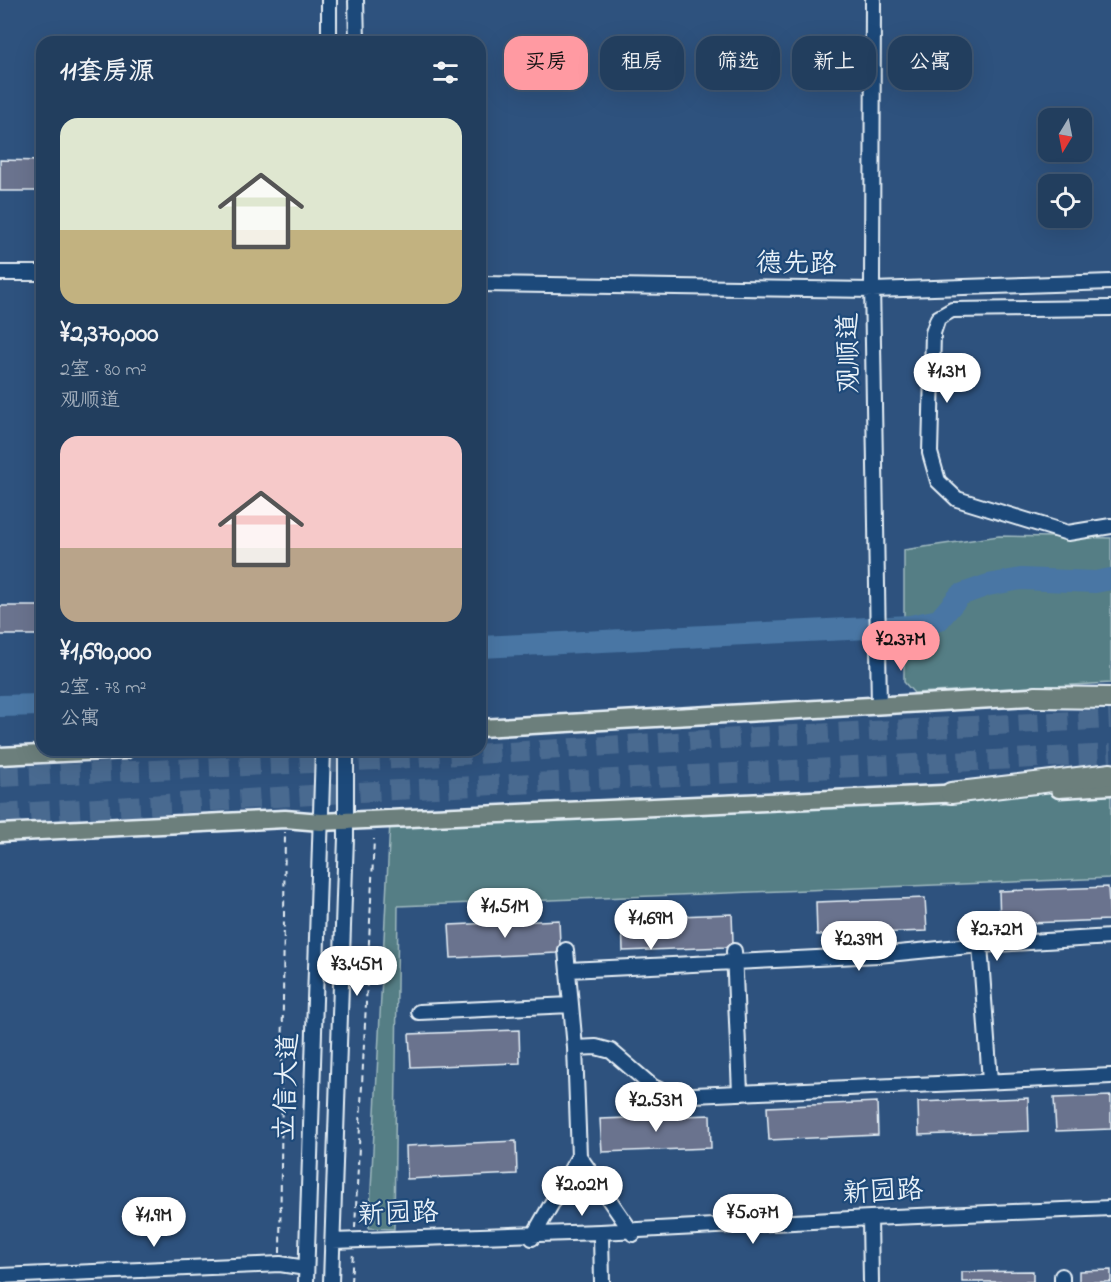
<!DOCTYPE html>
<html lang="zh">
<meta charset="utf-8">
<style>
:root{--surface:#223e5e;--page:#2a4564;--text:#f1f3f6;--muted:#a2aebc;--line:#3f5773;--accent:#ff9aa2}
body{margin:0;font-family:"Indie Flower","LXGW WenKai TC",sans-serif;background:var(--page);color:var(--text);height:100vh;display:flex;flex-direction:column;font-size:22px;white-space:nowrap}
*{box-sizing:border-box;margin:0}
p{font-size:20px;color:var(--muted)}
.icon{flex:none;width:33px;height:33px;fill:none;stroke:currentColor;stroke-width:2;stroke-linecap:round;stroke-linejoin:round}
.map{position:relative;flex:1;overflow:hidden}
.panel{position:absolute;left:36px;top:36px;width:450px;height:720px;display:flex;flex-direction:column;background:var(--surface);border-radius:18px;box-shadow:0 6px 24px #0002,0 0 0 2px var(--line)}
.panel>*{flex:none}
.hud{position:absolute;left:504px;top:36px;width:516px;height:54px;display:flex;gap:12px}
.needle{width:39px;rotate:190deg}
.controls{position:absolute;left:1038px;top:108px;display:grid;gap:12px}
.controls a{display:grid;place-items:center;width:54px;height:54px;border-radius:12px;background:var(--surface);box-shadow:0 6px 24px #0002,0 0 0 2px var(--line);font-size:30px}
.price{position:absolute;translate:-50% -51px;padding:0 14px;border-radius:21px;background:#fff;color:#222;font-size:20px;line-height:39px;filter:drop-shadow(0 2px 3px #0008)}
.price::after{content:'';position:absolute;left:50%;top:36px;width:18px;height:14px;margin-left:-9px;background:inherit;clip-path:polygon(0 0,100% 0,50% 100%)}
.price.on{background:var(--accent);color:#111}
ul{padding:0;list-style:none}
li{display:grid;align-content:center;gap:12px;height:318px;padding:0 24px}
li span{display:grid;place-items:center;height:186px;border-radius:18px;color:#555}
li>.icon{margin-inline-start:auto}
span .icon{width:108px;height:108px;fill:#fffc;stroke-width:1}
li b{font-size:26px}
h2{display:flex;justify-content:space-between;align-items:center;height:72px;padding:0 24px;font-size:26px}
.chip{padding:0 21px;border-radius:18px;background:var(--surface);box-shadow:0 6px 24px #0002,0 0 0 2px var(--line);font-size:21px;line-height:54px}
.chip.on{background:var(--accent);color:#111}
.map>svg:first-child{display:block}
.green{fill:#557e85;stroke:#9eb8be;stroke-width:1.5}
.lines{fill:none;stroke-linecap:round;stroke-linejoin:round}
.river{stroke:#4876a4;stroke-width:22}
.building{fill:#6b738e;stroke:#e8f1f8;stroke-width:1.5}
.highway-tunnel{stroke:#4a6a90;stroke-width:20;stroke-dasharray:20 10;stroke-linecap:butt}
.minor-casing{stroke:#e8f1f8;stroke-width:18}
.major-casing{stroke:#e8f1f8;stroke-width:21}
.highway-casing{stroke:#e8f1f8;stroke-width:24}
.path{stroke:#e8f1f8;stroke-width:2;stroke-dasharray:6 4.5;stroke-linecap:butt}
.minor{stroke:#1f4a7a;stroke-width:14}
.major{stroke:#6c7f7c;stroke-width:16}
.highway{stroke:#6c7f7c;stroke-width:20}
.labels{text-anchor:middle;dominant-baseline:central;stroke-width:4.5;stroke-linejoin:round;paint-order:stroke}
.street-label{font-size:27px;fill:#e8f1f8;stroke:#1f4a7a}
</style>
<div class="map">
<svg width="1111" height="1282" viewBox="0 0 1111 1282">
<rect width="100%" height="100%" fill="#2e527e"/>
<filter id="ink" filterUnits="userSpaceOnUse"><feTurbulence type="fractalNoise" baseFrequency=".0167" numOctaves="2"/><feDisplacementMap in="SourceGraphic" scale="12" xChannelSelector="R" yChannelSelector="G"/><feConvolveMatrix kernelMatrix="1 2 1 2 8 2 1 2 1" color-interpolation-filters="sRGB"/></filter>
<g filter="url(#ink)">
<path class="green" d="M999 536 1111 538V683L914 693 904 682V550Z
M1111 789V878L398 906 394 1229 369 1228 390 823Z"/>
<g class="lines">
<path class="river" d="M480 647 910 626 939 620 960 595 988 585 1021 579 1095 582 1111 579
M0 706 42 705"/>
</g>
<path class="building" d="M0 160 42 161V191H0Z
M0 606H42V635H0Z
M1108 887 1110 920 1000 924 999 891Z
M925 898 927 931 817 935 816 902Z
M732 914 733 942 726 947 623 951 622 918Z
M559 920 560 944 557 953 451 958 449 925Z
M519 1030 520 1063 411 1067 409 1034Z
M1111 1096V1129L1056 1131 1054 1098Z
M1028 1098 1029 1131 919 1135 918 1102Z
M877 1102 878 1135 769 1140 767 1107Z
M710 1115 711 1148 602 1152 600 1119Z
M516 1141 517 1174 407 1179 406 1146Z
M1111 1270V1282H1079V1271Z
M1033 1271V1282H962V1272Z"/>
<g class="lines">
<path class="highway-tunnel" d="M0 777 377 760 756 737 1111 719
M0 814 377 791 1111 754"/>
<g class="minor-casing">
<path id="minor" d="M329 0V42
M356 0 357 42
M873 0 872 283 879 706
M0 273H42
M480 284 873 290 1111 282
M1111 308 952 310 938 318 933 333 930 453 938 481 957 499 1068 533 1111 526
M734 951 740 1093
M568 970 878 955 980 945
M419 1012 571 1005
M575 1048 596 1047 611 1051 653 1087 672 1096 1111 1076
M990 1081 980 945 1111 937
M579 1156 633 1234
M870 1218 871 1282
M601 1235 602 1282
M532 1238 579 1156 575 1048 566 950
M333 1241 600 1232 870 1218 1111 1208
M0 1276 280 1264 306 1268
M1062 1276V1282
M306 1282 323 750
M331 1282 346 837V750"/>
</g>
<g class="major-casing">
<path id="major" d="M480 728 1047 696
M0 756 125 750
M1059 789 1111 786
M0 833 285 819 321 822 964 793"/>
</g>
<g class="highway-casing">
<path id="highway" d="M1035 697 1111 698
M951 793 1111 774"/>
</g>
<path class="path" d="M355 1228 374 839
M280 1253 285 832
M351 1282 353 1252"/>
<use href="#minor" class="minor"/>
<use href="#major" class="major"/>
<use href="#highway" class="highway"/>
</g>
</g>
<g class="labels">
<g class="street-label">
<text transform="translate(796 265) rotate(1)">德先路</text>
<text transform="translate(850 353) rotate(-91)">观顺道</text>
<text transform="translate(288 1087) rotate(-88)">立信大道</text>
<text transform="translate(883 1193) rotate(-3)">新园路</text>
<text transform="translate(398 1215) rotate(-2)">新园路</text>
</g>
</g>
</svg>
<div class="controls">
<a><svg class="needle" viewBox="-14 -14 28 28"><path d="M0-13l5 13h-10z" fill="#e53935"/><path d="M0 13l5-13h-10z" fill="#a2aebc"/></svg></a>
<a><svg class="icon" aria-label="locate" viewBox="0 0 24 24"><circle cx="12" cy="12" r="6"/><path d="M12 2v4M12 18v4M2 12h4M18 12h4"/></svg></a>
</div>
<b class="price" style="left:947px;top:404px">¥1.3M</b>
<b class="price on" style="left:901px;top:672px">¥2.37M</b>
<b class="price" style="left:505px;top:939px">¥1.51M</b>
<b class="price" style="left:651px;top:951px">¥1.69M</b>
<b class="price" style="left:997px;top:962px">¥2.72M</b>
<b class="price" style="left:859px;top:972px">¥2.39M</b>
<b class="price" style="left:357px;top:997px">¥3.45M</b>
<b class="price" style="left:656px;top:1133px">¥2.53M</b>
<b class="price" style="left:582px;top:1217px">¥2.02M</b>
<b class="price" style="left:753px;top:1245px">¥5.07M</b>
<b class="price" style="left:154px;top:1248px">¥1.9M</b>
<div class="hud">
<a class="chip on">买房</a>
<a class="chip">租房</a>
<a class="chip">筛选</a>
<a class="chip">新上</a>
<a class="chip">公寓</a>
</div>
<section class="panel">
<h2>11套房源<svg class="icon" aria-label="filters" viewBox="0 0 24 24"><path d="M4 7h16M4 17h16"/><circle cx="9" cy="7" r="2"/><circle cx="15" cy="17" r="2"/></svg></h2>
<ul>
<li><span style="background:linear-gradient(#dfe7d0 60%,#c2b280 0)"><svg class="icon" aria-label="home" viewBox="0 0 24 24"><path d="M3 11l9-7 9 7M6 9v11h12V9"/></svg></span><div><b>¥2,370,000</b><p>2室 · 80 m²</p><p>观顺道</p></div></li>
<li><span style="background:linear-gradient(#f6c9c9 60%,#b9a48a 0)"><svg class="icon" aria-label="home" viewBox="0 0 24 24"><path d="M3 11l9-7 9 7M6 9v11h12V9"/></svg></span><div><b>¥1,690,000</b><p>2室 · 78 m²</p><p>公寓</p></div></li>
</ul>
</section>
</div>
